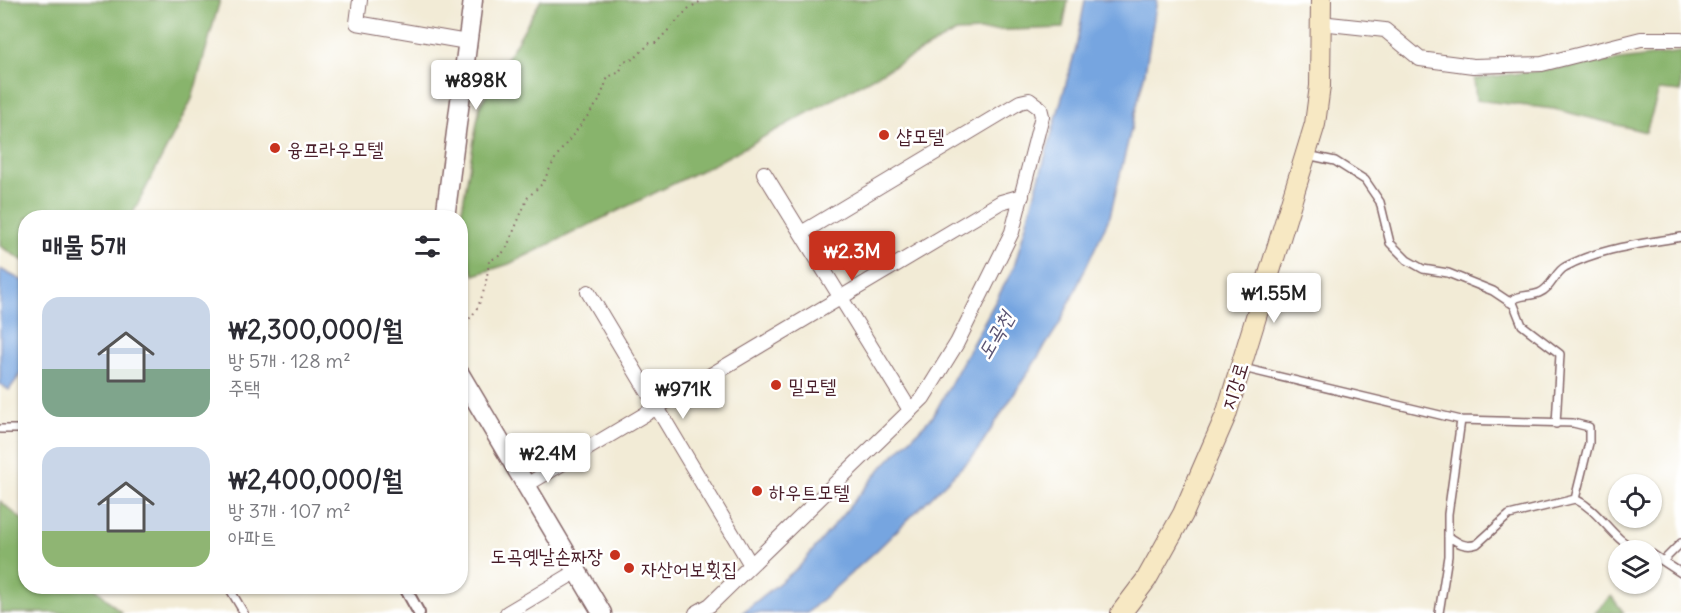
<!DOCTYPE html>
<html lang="ko">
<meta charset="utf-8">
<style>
:root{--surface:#fff;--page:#f2f2f3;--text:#2b2b33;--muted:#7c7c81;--accent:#c8321e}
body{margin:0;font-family:Delius,"Poor Story",sans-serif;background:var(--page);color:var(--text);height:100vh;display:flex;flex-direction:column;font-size:22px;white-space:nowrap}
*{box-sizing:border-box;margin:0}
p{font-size:20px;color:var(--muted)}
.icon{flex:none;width:33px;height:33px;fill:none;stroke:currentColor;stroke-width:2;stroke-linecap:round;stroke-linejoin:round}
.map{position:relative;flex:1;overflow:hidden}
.sheet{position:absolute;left:18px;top:210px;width:450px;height:384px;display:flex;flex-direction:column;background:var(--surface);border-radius:24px;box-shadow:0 2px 4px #0004}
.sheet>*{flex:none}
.tools{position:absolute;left:1608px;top:474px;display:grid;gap:12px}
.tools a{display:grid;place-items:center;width:54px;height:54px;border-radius:50%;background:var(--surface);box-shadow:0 2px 4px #0004;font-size:30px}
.price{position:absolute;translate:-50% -51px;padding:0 14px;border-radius:6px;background:#fff;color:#222;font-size:20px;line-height:39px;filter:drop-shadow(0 2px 3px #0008)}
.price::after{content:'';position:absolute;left:50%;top:36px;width:18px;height:14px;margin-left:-9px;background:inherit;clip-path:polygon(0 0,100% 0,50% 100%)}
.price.selected{background:var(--accent);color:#fff}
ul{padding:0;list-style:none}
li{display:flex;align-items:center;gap:18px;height:150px;padding:0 24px}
li span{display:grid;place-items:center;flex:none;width:168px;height:120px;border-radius:18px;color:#555}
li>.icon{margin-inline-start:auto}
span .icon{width:72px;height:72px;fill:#fffc;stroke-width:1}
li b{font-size:26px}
h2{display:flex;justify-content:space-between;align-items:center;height:72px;padding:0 24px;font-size:26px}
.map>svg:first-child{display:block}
.forest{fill:#88b46c;stroke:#696a4c;stroke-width:1.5}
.water{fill:#76a5e0;stroke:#606286;stroke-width:1.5}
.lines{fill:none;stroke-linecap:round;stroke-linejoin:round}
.service-casing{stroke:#856667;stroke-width:10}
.pedestrian-casing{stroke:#856667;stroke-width:14}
.minor-casing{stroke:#856667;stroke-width:16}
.tertiary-casing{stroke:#856667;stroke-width:21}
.secondary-casing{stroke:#856667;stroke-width:22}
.path{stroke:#856667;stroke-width:2;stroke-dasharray:1.5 4.5;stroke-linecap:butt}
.service{stroke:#fff;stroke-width:7}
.pedestrian{stroke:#fff;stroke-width:10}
.minor{stroke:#fff;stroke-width:14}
.tertiary{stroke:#fff;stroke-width:18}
.secondary{stroke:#f7e8c3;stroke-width:20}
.poi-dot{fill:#c8321e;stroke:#fff;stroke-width:2}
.labels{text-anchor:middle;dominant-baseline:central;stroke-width:5;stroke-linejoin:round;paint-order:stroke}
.poi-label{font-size:20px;fill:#4a1f2b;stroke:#fff;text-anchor:start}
.street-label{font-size:20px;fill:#4a1f2b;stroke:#fff}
.water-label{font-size:21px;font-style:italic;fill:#5c5573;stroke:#fff}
</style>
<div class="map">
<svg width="1681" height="613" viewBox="0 0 1681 613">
<rect width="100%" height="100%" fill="#fff"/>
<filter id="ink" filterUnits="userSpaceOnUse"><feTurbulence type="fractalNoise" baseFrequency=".0167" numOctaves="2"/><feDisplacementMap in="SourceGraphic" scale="12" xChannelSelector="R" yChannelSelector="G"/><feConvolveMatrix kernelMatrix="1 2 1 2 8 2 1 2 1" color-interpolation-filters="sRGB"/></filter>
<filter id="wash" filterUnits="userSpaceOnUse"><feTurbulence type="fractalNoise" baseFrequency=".008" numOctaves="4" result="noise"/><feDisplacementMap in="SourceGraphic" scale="24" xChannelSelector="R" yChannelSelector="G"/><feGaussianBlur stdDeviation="1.35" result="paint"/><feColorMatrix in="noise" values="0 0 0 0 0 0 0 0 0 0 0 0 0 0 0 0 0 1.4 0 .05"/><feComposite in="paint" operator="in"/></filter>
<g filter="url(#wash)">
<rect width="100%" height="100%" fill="#f2ebd6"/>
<path class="forest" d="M0 0H220L192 99 131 217 26 218 25 262 0 246Z
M541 0H1068L1063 28 956 32 716 163 509 264 474 275 461 241 460 221 480 105Z
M1681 52V92L1659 90 1646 132 1554 109 1476 100 1474 79Z
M0 501 25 522 26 586 94 587 122 613H0Z
M1611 596 1624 613H1594Z"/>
<path class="water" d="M1085 0H1157L1145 72 1110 216 1059 325 975 454 876 551 807 613H742L799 567 884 465 933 416 1014 267 1076 48Z
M0 269 25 282V368L9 390 0 384Z"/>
</g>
<g filter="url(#ink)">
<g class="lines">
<g class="service-casing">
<path id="service" d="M1307 155 1335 161 1365 180 1380 202 1390 243 1407 260 1423 269 1448 273 1493 291 1514 305 1522 325 1560 354 1556 424
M1509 302C1519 294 1528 297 1539 293 1552 288 1555 272 1565 267 1600 248 1642 244 1681 237
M1243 368 1461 420 1573 423 1589 427V443L1575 499C1601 511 1611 539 1637 550
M0 429H26
M1448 536C1458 543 1465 548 1477 544L1509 515 1575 499
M1652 554 1681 573
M1663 561 1681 543
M228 586 244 613
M1439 613 1448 556V514L1461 420"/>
</g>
<g class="pedestrian-casing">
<path id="pedestrian" d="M404 586 419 613"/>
</g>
<g class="minor-casing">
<path id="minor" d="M360 0 357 23 467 42
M1320 23 1385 30 1420 59 1473 66 1542 64 1641 39H1681
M764 173 910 410
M588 292 751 565
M528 484 1001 202 1022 196
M507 613 579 570
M696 613 710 605 923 398 957 343 1012 232 1042 116 1040 108 1029 100 1020 102 803 232"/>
</g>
<g class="tertiary-casing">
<path id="tertiary" d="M445 218 473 0
M460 374 602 613"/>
</g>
<g class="secondary-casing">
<path id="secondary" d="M1121 613 1146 580 1183 514 1226 415 1315 124 1320 86 1321 0"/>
</g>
<path class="path" d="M460 326C481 315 487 282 489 261L501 255 507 247 528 197 542 184 556 157 599 101 608 77 620 72 623 61 634 59 650 43H656L689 8 703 0"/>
<use href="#service" class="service"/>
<use href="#pedestrian" class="pedestrian"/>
<use href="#minor" class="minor"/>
<use href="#tertiary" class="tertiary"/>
<use href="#secondary" class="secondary"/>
</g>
</g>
<g class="poi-dot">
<circle cx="884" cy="135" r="6"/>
<circle cx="275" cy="148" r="6"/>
<circle cx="776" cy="385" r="6"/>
<circle cx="757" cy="491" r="6"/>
<circle cx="615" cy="555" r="6"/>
<circle cx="629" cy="568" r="6"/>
</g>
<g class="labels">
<g class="poi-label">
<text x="896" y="135">샵모텔</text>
<text x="287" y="148">융프라우모텔</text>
<text x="788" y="385">밀모텔</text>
<text x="769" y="491">하우트모텔</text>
<text x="603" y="555" text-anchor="end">도곡옛날손짜장</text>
<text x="641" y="568">자산어보횟집</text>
</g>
<g class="street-label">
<text transform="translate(1234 386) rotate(-73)">지강로</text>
</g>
<g class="water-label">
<text transform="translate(995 335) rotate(-60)">도곡천</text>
</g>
</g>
</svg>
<div class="tools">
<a><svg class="icon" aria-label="locate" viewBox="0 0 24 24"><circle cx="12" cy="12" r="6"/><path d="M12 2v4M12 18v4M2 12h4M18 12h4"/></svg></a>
<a><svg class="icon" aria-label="layers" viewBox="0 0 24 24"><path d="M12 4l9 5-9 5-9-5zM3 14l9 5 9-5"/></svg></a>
</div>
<b class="price" style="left:476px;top:111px">₩898K</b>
<b class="price selected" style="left:852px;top:282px">₩2.3M</b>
<b class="price" style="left:1274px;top:324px">₩1.55M</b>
<b class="price" style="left:683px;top:420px">₩971K</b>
<b class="price" style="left:548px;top:484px">₩2.4M</b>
<section class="sheet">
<h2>매물 5개<svg class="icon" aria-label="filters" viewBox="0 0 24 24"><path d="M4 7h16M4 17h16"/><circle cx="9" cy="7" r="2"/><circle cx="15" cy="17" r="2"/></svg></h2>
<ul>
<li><span style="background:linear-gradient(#c9d6e8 60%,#7fa58c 0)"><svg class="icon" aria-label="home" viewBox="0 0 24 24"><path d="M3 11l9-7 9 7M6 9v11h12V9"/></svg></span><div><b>₩2,300,000/월</b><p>방 5개 · 128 m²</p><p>주택</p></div></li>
<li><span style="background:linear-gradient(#c9d6e8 70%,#8fb573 0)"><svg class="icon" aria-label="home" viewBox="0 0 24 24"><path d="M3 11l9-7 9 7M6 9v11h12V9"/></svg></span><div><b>₩2,400,000/월</b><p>방 3개 · 107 m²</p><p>아파트</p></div></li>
</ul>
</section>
</div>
